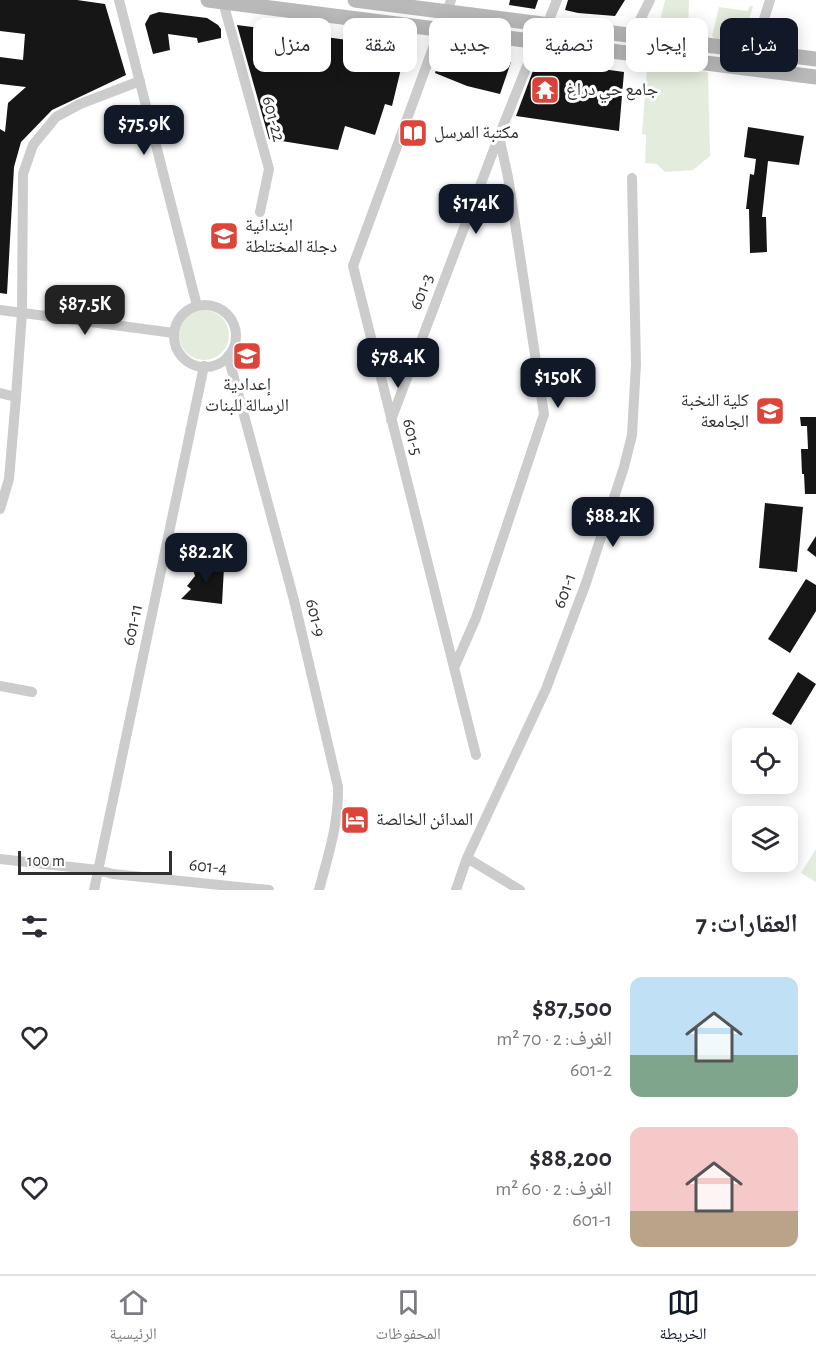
<!DOCTYPE html>
<html lang="ar">
<meta charset="utf-8">
<style>
:root{--surface:#fff;--page:#f2f2f3;--text:#2b2b33;--muted:#7c7c81;--line:#e1e1e2;--accent:#111827}
body{margin:0;font-family:"Alegreya Sans","Noto Naskh Arabic",sans-serif;background:var(--page);color:var(--text);direction:rtl;height:100vh;display:flex;flex-direction:column;font-size:22px;white-space:nowrap}
*{box-sizing:border-box;margin:0}
p{font-size:20px;color:var(--muted)}
.icon{flex:none;width:33px;height:33px;fill:none;stroke:currentColor;stroke-width:2;stroke-linecap:round;stroke-linejoin:round}
.map{position:relative;height:890px;overflow:hidden;direction:ltr}
.panel{display:flex;flex-direction:column;background:var(--surface);flex:1}
.panel>*{flex:none}
.banner{position:absolute;left:18px;top:18px;width:780px;height:54px;direction:rtl;display:flex;gap:12px}
.controls{position:absolute;left:732px;top:728px;display:grid;gap:12px}
.controls a{display:grid;place-items:center;width:66px;height:66px;border-radius:12px;background:var(--surface);box-shadow:0 3px 15px #0003;font-size:30px}
.scale{position:absolute;left:18px;bottom:15px;width:154px;box-sizing:border-box;padding-left:6px;border:3px solid #2f2f2f;border-top:0;font-size:16px;line-height:21px;white-space:nowrap;color:#2f2f2f;-webkit-text-stroke:4px #fff;paint-order:stroke}
.price{position:absolute;translate:-50% -51px;padding:0 14px;border-radius:12px;background:var(--accent);color:#fff;font-size:20px;line-height:39px;filter:drop-shadow(0 2px 3px #0008)}
.price::after{content:'';position:absolute;left:50%;top:36px;width:18px;height:14px;margin-left:-9px;background:inherit;clip-path:polygon(0 0,100% 0,50% 100%)}
.price.on{background:#222;color:#fff}
ul{padding:0;list-style:none}
li{display:flex;align-items:center;gap:18px;height:150px;padding:0 18px}
li span{display:grid;place-items:center;flex:none;width:168px;height:120px;border-radius:12px;color:#555}
li>.icon{margin-inline-start:auto}
span .icon{width:72px;height:72px;fill:#fffc;stroke-width:1}
li b{font-size:26px}
h2{display:flex;justify-content:space-between;align-items:center;height:72px;padding:0 18px;font-size:26px}
.chip{padding:0 21px;border-radius:12px;background:var(--surface);box-shadow:0 3px 15px #0003;font-size:21px;line-height:54px}
.chip.on{background:var(--accent);color:#fff}
.menu{display:flex;justify-content:space-around;align-items:center;height:84px;border-top:2px solid var(--line);background:var(--surface);font-size:16px;color:var(--muted)}
.menu a{display:grid;justify-items:center;gap:3px}
.menu .on{color:var(--accent)}
.map>svg:first-child{display:block}
.green{fill:#e4ecde}
.building{fill:#161616}
.lines{fill:none;stroke-linecap:round;stroke-linejoin:round}
.street{stroke:#ccc;stroke-width:10}
.secondary{stroke:#b9b9b9;stroke-width:15}
.labels{text-anchor:middle;dominant-baseline:central;stroke-width:6;stroke-linejoin:round;paint-order:stroke}
.poi-label{font-size:18px;fill:#2f2f2f;stroke:#fff;text-anchor:start}
.street-label{font-size:18px;fill:#2f2f2f;stroke:#fff}
</style>
<div class="map">
<svg width="816" height="890" viewBox="0 0 816 890">
<rect width="100%" height="100%" fill="#fff"/>
<path class="green" d="M665 0H689L688 32 658 29Z
M751 5 753 7 742 41 739 43 715 39 712 36 719 7 747 11Z
M647 67 708 72 710 156 693 170 665 172 657 164 645 163 646 135 642 134Z
M179 335a25 25 0 1 1 50 0a25 25 0 1 1-50 0Z
M816 849V882L801 873Z"/>
<path class="building" d="M0 0H77L105 4 126 75 52 110 21 142 14 167 7 294 0 293V129L5 132 8 103 26 87 0 84V57L23 60 25 34 0 31Z
M510 0H538L535 9 509 5Z
M568 0H625L615 16 578 13 565 10Z
M159 12 207 18 218 25 221 29V38L198 43 197 38 168 34 170 50 153 54 145 24 150 15Z
M237 25 406 48 392 106 385 104 375 135 345 126 338 150 269 139Z
M446 49 480 53 511 62 500 94 467 86 435 73 442 54Z
M537 60 624 72 619 131 516 116Z
M748 127 804 136 799 165 768 161 762 217H766L767 252 750 253 749 209H746L750 174 754 175 756 159 744 157Z
M800 417H816V494H805L804 474H802L801 449H808L807 426H801Z
M765 503 803 507 797 572 759 568Z
M816 536V557L807 550Z
M191 563 224 567 222 604 181 599 191 589 187 586 195 576Z
M806 579 816 585V611L790 653 768 639Z
M798 672 816 684 791 725 772 714Z"/>
<g class="lines">
<path class="street" d="M119 0 197 306
M223 2 269 169 260 212
M447 12 451 0
M547 25 557 0
M440 29 353 266 476 755
M632 36 650 0
M754 51 770 0
M174 336a31 31 0 1 1 62 0a31 31 0 1 1-62 0Z
M0 310 174 333
M228 356 294 600 338 787C339 823 328 856 319 890
M0 393 16 397
M391 420 499 136 537 41
M0 509 9 479 16 397 22 313 23 174 33 145 56 117 80 104 140 81
M454 668 476 618 544 414 508 177 499 136
M0 686 32 692
M467 858 520 890
M0 859 98 870 113 874 269 890
M94 890 204 366
M456 890 467 858 546 689 586 583 624 467 632 435 636 364 632 178"/>
<path class="secondary" d="M208 0 816 77
M355 0 816 59"/>
</g>
<defs>
<g id="temple-square" transform="scale(1.5)"><rect x="-9" y="-9" width="18" height="18" rx="4" fill="#dd443a" stroke="#fff"/><path d="M0-6L5-2H3V0L6.5 2.5H4V6H1.5V3h-3V6H-4V2.5H-6.5L-3 0V-2H-5Z" fill="#fff"/></g>
<g id="library-square" transform="scale(1.5)"><rect x="-9" y="-9" width="18" height="18" rx="4" fill="#dd443a" stroke="#fff"/><path d="M-6-4Q-3-5.5-.7-3.5V5Q-3 3-6 4ZM6-4Q3-5.5 .7-3.5V5Q3 3 6 4Z" fill="#fff"/></g>
<g id="school-square" transform="scale(1.5)"><rect x="-9" y="-9" width="18" height="18" rx="4" fill="#dd443a" stroke="#fff"/><path d="M0-5L7-2L0 1L-7-2ZM-4 1L0 2.5L4 1V4Q0 6-4 4Z" fill="#fff"/></g>
<g id="university-square" transform="scale(1.5)"><rect x="-9" y="-9" width="18" height="18" rx="4" fill="#dd443a" stroke="#fff"/><path d="M0-5L7-2L0 1L-7-2ZM-4 1L0 2.5L4 1V4Q0 6-4 4Z" fill="#fff"/></g>
<g id="hotel-square" transform="scale(1.5)"><rect x="-9" y="-9" width="18" height="18" rx="4" fill="#dd443a" stroke="#fff"/><path d="M-6-4.5h1.5V1H6V5H4.5V3h-9V5H-6ZM-4 0a1.8 1.8 0 1 1 3.6 0ZM.5 0V-2.5h3Q6-2.5 6 0Z" fill="#fff"/></g>
</defs>
<g fill-rule="evenodd">
<use href="#temple-square" x="545" y="90"/>
<use href="#library-square" x="413" y="133"/>
<use href="#school-square" x="224" y="236"/>
<use href="#school-square" x="247" y="356"/>
<use href="#university-square" x="770" y="411"/>
<use href="#hotel-square" x="355" y="820"/>
</g>
<g class="labels">
<g class="poi-label">
<text x="566" y="90">جامع حي دراغ</text>
<text x="434" y="133">مكتبة المرسل</text>
<text x="245" y="226">ابتدائية<tspan x="245" dy="21">دجلة المختلطة</tspan></text>
<text x="247" y="385" text-anchor="middle">إعدادية<tspan x="247" dy="21">الرسالة للبنات</tspan></text>
<text x="749" y="401" text-anchor="end">كلية النخبة<tspan x="749" dy="21">الجامعة</tspan></text>
<text x="376" y="820">المدائن الخالصة</text>
</g>
<g class="street-label">
<text transform="translate(273 119) rotate(75)">601-22</text>
<text transform="translate(422 292) rotate(-69)">601-3</text>
<text transform="translate(412 437) rotate(76)">601-5</text>
<text transform="translate(565 591) rotate(-70)">601-1</text>
<text transform="translate(315 618) rotate(77)">601-9</text>
<text transform="translate(133 625) rotate(-78)">601-11</text>
<text transform="translate(208 867) rotate(6)">601-4</text>
</g>
</g>
</svg>
<div class="controls">
<a><svg class="icon" aria-label="locate" viewBox="0 0 24 24"><circle cx="12" cy="12" r="6"/><path d="M12 2v4M12 18v4M2 12h4M18 12h4"/></svg></a>
<a><svg class="icon" aria-label="layers" viewBox="0 0 24 24"><path d="M12 4l9 5-9 5-9-5zM3 14l9 5 9-5"/></svg></a>
</div>
<div class="scale">100 m</div>
<b class="price" style="left:144px;top:156px">$75.9K</b>
<b class="price" style="left:476px;top:235px">$174K</b>
<b class="price on" style="left:85px;top:336px">$87.5K</b>
<b class="price" style="left:398px;top:389px">$78.4K</b>
<b class="price" style="left:558px;top:409px">$150K</b>
<b class="price" style="left:613px;top:548px">$88.2K</b>
<b class="price" style="left:206px;top:584px">$82.2K</b>
<div class="banner">
<a class="chip on">شراء</a>
<a class="chip">إيجار</a>
<a class="chip">تصفية</a>
<a class="chip">جديد</a>
<a class="chip">شقة</a>
<a class="chip">منزل</a>
</div>
</div>
<section class="panel">
<h2>العقارات: 7<svg class="icon" aria-label="filters" viewBox="0 0 24 24"><path d="M4 7h16M4 17h16"/><circle cx="9" cy="7" r="2"/><circle cx="15" cy="17" r="2"/></svg></h2>
<ul>
<li><span style="background:linear-gradient(#bfe0f5 65%,#7fa58c 0)"><svg class="icon" aria-label="home" viewBox="0 0 24 24"><path d="M3 11l9-7 9 7M6 9v11h12V9"/></svg></span><div><b>$87,500</b><p>الغرف: 2 · 70 m²</p><p>601-2</p></div><svg class="icon" aria-label="heart" viewBox="0 0 24 24"><path d="M12 20l-8-8c-3-5 5-10 8-4 3-6 11-1 8 4z"/></svg></li>
<li><span style="background:linear-gradient(#f6c9c9 70%,#b9a48a 0)"><svg class="icon" aria-label="home" viewBox="0 0 24 24"><path d="M3 11l9-7 9 7M6 9v11h12V9"/></svg></span><div><b>$88,200</b><p>الغرف: 2 · 60 m²</p><p>601-1</p></div><svg class="icon" aria-label="heart" viewBox="0 0 24 24"><path d="M12 20l-8-8c-3-5 5-10 8-4 3-6 11-1 8 4z"/></svg></li>
</ul>
</section>
<nav class="menu">
<a class="on"><svg class="icon" aria-label="map" viewBox="0 0 24 24"><path d="M3 6l6-2 6 2 6-2v14l-6 2-6-2-6 2zM9 4v14M15 6v14"/></svg>الخريطة</a>
<a><svg class="icon" aria-label="saved" viewBox="0 0 24 24"><path d="M7 4h10v16l-5-4-5 4z"/></svg>المحفوظات</a>
<a><svg class="icon" aria-label="home" viewBox="0 0 24 24"><path d="M3 11l9-7 9 7M6 9v11h12V9"/></svg>الرئيسية</a>
</nav>
